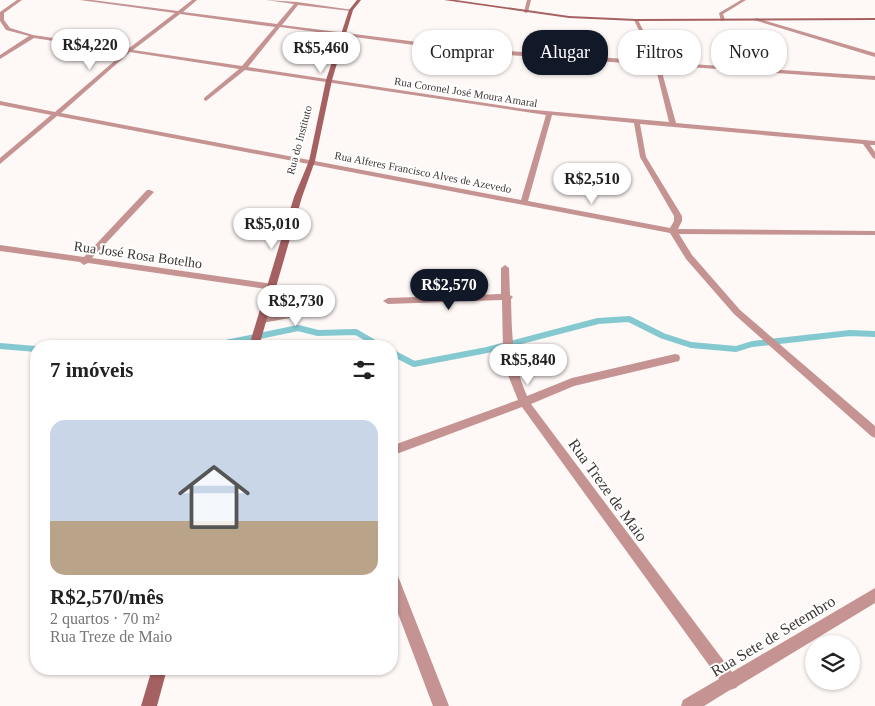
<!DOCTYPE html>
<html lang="pt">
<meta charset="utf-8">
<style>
:root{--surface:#fff;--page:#f6f6f6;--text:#222;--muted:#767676;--line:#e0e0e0;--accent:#111827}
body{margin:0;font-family:Georgia,serif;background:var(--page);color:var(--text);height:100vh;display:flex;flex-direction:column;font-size:19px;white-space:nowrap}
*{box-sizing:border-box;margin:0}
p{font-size:16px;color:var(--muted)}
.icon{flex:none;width:28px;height:28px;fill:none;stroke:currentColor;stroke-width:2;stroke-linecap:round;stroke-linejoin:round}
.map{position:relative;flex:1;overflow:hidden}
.panel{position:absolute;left:30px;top:340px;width:368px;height:335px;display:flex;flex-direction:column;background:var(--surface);border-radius:20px;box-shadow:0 1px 4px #0004}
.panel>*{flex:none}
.banner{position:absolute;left:412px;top:30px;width:388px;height:45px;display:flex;gap:10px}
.buttons{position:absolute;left:805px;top:635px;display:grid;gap:10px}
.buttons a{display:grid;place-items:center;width:55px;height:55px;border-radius:50%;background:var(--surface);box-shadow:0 1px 4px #0004;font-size:25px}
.price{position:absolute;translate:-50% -42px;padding:0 11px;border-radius:18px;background:#fff;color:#222;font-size:16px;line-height:32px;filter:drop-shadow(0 1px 2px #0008)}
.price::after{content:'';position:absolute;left:50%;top:30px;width:15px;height:11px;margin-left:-8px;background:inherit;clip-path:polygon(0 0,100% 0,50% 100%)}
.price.active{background:var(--accent);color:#fff}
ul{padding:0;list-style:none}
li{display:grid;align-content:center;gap:10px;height:265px;padding:0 20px}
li+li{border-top:1px solid var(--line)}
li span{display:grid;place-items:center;height:155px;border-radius:15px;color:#555}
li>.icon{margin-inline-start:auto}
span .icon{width:90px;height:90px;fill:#fffc;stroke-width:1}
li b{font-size:21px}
h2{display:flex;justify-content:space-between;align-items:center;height:60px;padding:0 20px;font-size:21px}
.tag{padding:0 18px;border-radius:20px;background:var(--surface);box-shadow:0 1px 4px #0004;font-size:18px;line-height:45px}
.tag.active{background:var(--accent);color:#fff}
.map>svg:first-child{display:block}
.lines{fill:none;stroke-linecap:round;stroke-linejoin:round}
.stream{stroke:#84c9d0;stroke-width:6}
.street{fill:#c49392;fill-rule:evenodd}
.secondary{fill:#a56161;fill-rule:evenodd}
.labels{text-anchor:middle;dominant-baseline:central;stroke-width:4;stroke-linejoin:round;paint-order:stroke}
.far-street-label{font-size:11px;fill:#3d3735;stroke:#fff}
.street-label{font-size:14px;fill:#3d3735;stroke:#fff}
.near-street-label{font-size:16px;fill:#3d3735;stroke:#fff}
</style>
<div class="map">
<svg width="875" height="706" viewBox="0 0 875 706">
<rect width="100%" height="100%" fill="#fef8f6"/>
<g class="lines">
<path class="stream" d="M0 346 36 349
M211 346 298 328 318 333 356 332 380 346
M391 352 414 364 487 350 598 321 629 319 663 336 691 345 736 349 752 344 850 333 875 334"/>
<path class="street" d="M17 0H22L4 13V20L10 28 33 35 128 49 175 13 80 0H92L178 11 192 0H197L183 12 277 24 294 4 266 0 297 2 353 10 351 11 298 5 282 25 466 48 654 61 634 20 636 19 638 20 659 62 875 76V80L660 65 676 123 875 141V145H870L875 152V159L873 158 863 144 640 124 646 157 682 216V221L678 229 875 231V235L679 234 692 255 740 310 875 426V438L871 436 734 314 686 259 670 233 57 116 0 164V158L51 115 0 105V101L55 112 125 52 34 38 0 59V55L29 36 6 30 0 21V12ZM180 14 275 27 242 66 133 50ZM280 27 466 52 655 65 669 122 524 109 248 67ZM130 52 239 69 204 98V100L206 101 245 70 546 115 521 200 61 113ZM552 115 634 123 640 157 674 216V221L670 228 528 201Z
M527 0H531L528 12 526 13 524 12Z
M741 0H746L723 14 725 20 721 21 719 13Z
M756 18 875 53V57L754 20Z
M147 190H150L154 192 92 258 273 284 277 287 276 289 273 290 88 263 84 265 80 262 0 251V245L84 257Z
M505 265 509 268 510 295 513 297 511 299C512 337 512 360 527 396L572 378 675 354 679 355 680 358 679 361 574 386 531 404 732 672 875 588V603L738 686 736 688 730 690 704 706H681L683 700 719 679 522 407 391 456V446L518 400 508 375 503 351 502 300 388 304 383 301 388 298 501 294V268Z
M325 306 330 309 328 311 262 323 257 320 262 317Z
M391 569 396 571 449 706H433L391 595Z"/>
<path class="secondary" d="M357 0H361L353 10 332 80 315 161 302 197 259 346H249L294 197 309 161 326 80 349 10Z
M444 0H456L569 16 636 19 875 18V20L636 21 569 18Z
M152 669H167L157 706H141Z"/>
</g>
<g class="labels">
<g class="far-street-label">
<text transform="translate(466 92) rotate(9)">Rua Coronel José Moura Amaral</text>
<text transform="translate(299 140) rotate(-75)">Rua do Instituto</text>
<text transform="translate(423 172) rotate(11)">Rua Alferes Francisco Alves de Azevedo</text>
</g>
<g class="street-label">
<text transform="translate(138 255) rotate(8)">Rua José Rosa Botelho</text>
</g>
<g class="near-street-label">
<text transform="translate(608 490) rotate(54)">Rua Treze de Maio</text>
<text transform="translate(773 636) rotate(-31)">Rua Sete de Setembro</text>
</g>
</g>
</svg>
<div class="buttons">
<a><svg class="icon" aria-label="layers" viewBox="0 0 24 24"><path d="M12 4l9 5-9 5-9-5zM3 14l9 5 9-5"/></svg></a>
</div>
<b class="price" style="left:90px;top:71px">R$4,220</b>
<b class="price" style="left:321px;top:74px">R$5,460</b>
<b class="price" style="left:592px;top:205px">R$2,510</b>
<b class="price" style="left:272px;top:250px">R$5,010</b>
<b class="price active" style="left:449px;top:311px">R$2,570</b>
<b class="price" style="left:296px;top:327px">R$2,730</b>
<b class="price" style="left:528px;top:386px">R$5,840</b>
<div class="banner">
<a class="tag">Comprar</a>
<a class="tag active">Alugar</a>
<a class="tag">Filtros</a>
<a class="tag">Novo</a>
</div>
<section class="panel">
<h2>7 imóveis<svg class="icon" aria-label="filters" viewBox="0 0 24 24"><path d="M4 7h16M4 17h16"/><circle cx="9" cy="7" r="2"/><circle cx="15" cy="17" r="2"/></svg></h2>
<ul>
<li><span style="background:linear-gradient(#c9d6e8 65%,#b9a48a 0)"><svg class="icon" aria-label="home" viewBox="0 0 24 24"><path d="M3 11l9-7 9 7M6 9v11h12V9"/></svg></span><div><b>R$2,570/mês</b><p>2 quartos · 70 m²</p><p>Rua Treze de Maio</p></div></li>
</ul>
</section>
</div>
